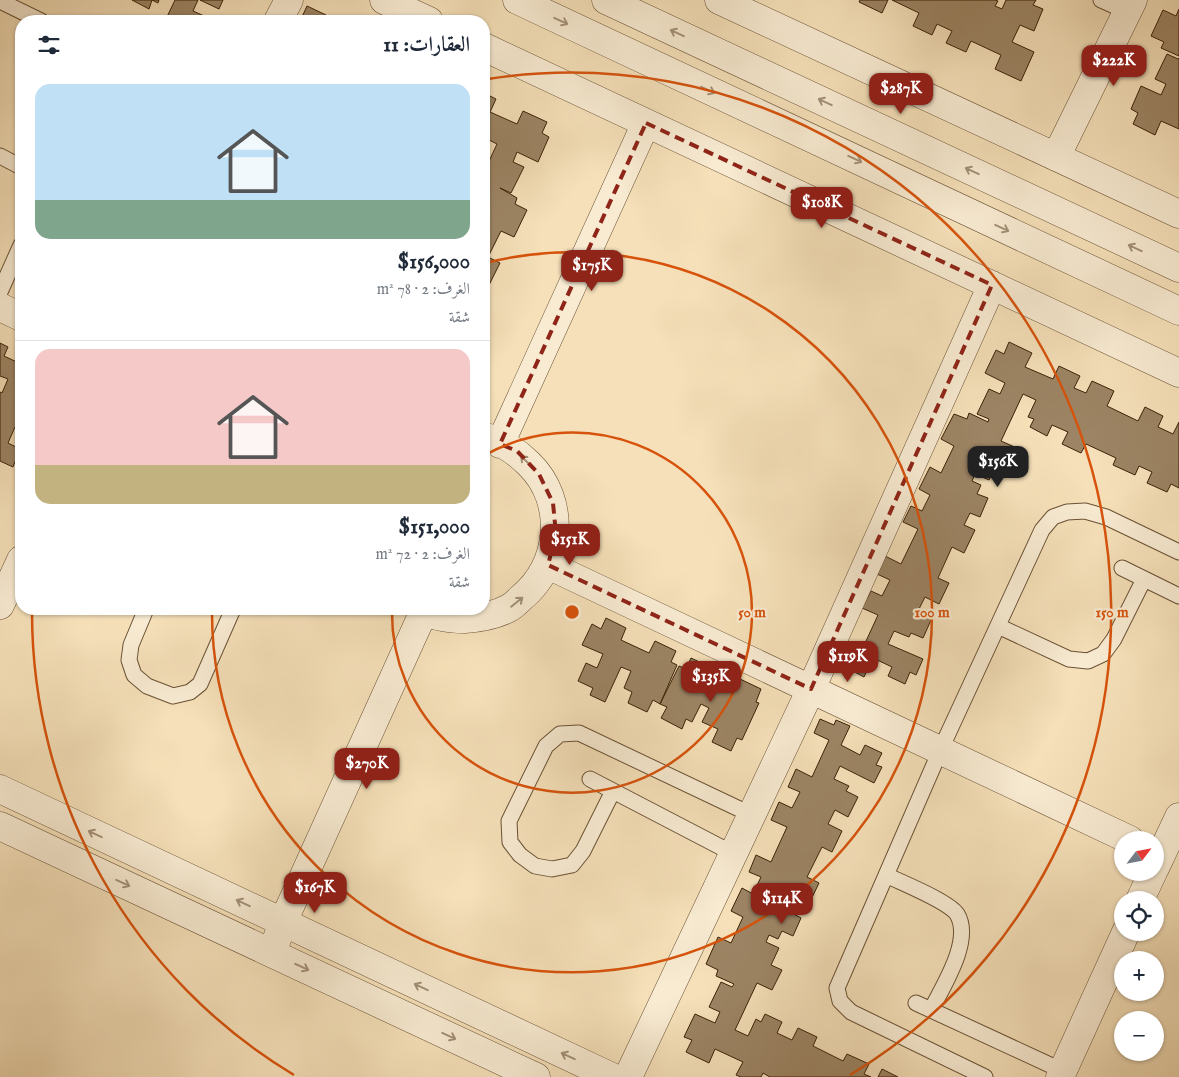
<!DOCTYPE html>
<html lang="ar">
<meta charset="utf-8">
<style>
:root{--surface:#fff;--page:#f6f6f7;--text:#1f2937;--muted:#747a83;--line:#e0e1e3;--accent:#8f2418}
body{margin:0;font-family:"IM FELL English",Amiri,serif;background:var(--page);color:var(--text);direction:rtl;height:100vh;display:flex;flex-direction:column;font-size:19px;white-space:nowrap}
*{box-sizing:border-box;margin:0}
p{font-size:16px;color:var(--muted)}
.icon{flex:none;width:28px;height:28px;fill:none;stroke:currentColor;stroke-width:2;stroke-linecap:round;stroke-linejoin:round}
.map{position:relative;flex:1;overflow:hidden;direction:ltr}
.sheet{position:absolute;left:15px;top:15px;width:475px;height:600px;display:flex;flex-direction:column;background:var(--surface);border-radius:20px;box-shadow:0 1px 4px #0004;direction:rtl}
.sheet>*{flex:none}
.needle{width:32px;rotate:58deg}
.fabs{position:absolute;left:1114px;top:831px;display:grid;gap:10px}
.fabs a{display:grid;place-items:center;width:50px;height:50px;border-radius:50%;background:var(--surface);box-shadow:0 1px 4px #0004;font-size:25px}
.price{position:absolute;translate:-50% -42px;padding:0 11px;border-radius:10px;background:var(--accent);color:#fff;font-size:16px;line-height:32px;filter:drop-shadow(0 1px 2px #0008)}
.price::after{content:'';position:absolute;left:50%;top:30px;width:15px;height:11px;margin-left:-8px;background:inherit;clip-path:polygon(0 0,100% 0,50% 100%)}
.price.current{background:#222;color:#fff}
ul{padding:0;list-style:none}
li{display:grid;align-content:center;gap:10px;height:265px;padding:0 20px}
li+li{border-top:1px solid var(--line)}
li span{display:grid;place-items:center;height:155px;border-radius:15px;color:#555}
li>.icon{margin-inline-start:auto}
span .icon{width:90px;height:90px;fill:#fffc;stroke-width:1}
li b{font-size:21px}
h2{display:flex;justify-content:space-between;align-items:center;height:60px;padding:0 20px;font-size:21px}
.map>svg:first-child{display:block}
.building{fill:#9c8464;stroke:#3b2107}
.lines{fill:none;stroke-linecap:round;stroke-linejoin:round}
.service-casing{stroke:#6a5134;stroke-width:17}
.minor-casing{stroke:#6a5134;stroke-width:29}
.tertiary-casing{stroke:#6a5134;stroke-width:29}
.service{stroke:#f8ebd2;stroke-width:15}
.minor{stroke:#f8ebd2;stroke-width:28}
.tertiary{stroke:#f8ebd2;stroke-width:28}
.oneway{stroke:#a39077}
.marked{fill:none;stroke:#8f2418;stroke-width:4;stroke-dasharray:10 6;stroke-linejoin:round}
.ring{fill:none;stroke:#d7530c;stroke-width:2.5}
.centre{fill:#d7530c;stroke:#f8ebd2;stroke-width:2.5}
.ring-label{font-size:15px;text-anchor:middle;font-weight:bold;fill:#d7530c;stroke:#f8ebd2;stroke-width:4.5;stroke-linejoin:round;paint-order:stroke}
</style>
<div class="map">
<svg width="1179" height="1077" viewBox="0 0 1179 1077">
<rect width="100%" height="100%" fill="#f5e0b9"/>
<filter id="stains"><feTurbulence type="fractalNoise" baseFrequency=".004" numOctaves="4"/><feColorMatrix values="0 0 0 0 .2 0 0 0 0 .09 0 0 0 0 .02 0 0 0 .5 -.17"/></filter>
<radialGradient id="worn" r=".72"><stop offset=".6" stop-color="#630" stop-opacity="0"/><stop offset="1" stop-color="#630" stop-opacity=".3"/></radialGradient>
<path class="building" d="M132 0H159L158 3 152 0 149 9Z
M175 0H198L193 11 204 16 202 21H165Z
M200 0H223L219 9Z
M860 0H888L882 13 859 2Z
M892 0H995L998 1 995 6 1002 9 1006 0H1036L1033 5 1043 9 1034 31 1020 25 1012 42 1034 52 1021 81 995 69 1001 55 971 41 966 52 946 43 952 31 937 24 932 35 913 26 919 13Z
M307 6 326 15 323 21H292L294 16 301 19Z
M1179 9V56L1161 48 1164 42 1151 36 1163 10 1176 16Z
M1167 54 1178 59 1179 58V129L1161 121 1155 135 1133 124 1138 113 1131 109 1141 86 1161 95 1166 84 1155 79Z
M484 93 496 99 490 112 517 124 523 111 547 122 542 133 549 137 538 162 517 152 513 162 524 167 511 193 500 188 517 198 515 204 527 210 514 237 501 231 488 257 500 263 489 285 484 283V172L497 144 485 138 484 140Z
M1009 342 1032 353 1025 367 1053 379 1059 366 1080 376 1074 388 1086 393 1092 381 1114 391 1107 406 1138 421 1145 407 1163 416 1158 427 1173 434 1179 422V488L1171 484 1167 492 1147 483 1152 472 1139 466 1135 475 1113 465 1116 458 1086 444 1081 453 1062 444 1068 432 1052 425 1047 436 1030 427 1034 419 1028 417 1036 400 1023 394 1001 441 1017 448 1007 469 997 464 989 480 975 474 972 481 981 485 977 494 988 498 980 517 970 513 964 525 975 530 964 553 952 547 938 578 949 583 939 604 925 597 918 611 932 618 923 638 911 633 909 637 894 631 888 644 923 659 916 675 910 672 905 684 888 676 892 667 873 658 864 677 851 670 853 665 839 658 846 644 861 652 878 615 862 608 871 591 882 596 890 580 877 574 885 556 901 564 918 529 903 522 911 506 922 511 930 495 919 489 930 467 941 473 954 446 941 439 954 414 967 419 969 413 988 422 989 419 977 414 989 389 1000 394 1005 383 985 373 996 350 1004 354Z
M0 343 8 347 4 356 21 364V401L18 408 21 409V430L15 427 8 443 20 449 13 467 0 461V392L2 393 8 379 0 376Z
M606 618 626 628 621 640 649 653 655 641 676 651 671 662 677 665 660 704 653 700 647 712 628 703 632 692 624 688 631 671 621 667 605 702 590 695 593 688 578 681 586 663 597 668 603 654 582 645 592 624 601 629Z
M691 658 710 667 706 678 734 691 740 679 761 689 756 702 759 703 742 740 737 738 731 751 712 742 718 729 702 722 709 708 701 704 692 722 686 719 682 729 661 718 667 707 660 704 679 666 686 669Z
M820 719 834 725 836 720 850 726 841 745 860 755 865 745 882 753 876 765 882 767 874 783 840 766 834 779 849 786 846 791 858 797 848 817 835 810 828 824 842 831 832 852 822 847 807 877 819 883 808 906 798 900 792 913 801 918 793 936 782 931 778 939 769 935 766 942 779 948 771 965 782 970 772 990 757 983 735 1030 748 1036 756 1019 761 1022 765 1014 782 1022 777 1033 792 1040 798 1028 817 1037 813 1046 843 1061 847 1054 869 1064 864 1074 871 1077H770L763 1073 761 1077H741L736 1075 743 1062 715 1049 709 1063 686 1052 692 1040 684 1037 695 1014 715 1023 720 1012 709 1007 721 982 732 987 734 984 716 976 718 970 706 964 718 937 731 943 743 917 731 911 742 888 753 894 761 877 749 872 756 855 771 862 787 827 771 820 779 802 792 808 800 792 788 787 796 769 812 777 829 740 814 733Z
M882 1069 898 1077H878Z"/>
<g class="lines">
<g class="service-casing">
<path id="service" d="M1101 0 1128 12
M0 1 41 21
M0 156 21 167
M0 292 21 245
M1122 568 1179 596
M146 609 131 645 129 660 134 675 147 686 173 696 190 692 200 684 233 609
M998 626 1069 659 1088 661 1103 654 1114 639 1144 579
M590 779 734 854
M613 791 583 851 572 865 552 869 535 866 520 855 510 842 509 821 546 746 560 734 579 733 752 815
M886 875C902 883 948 901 957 914 973 940 943 986 931 1010
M916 1003 1063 1071
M985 1077 851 1012 840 1001 837 988 940 751 1042 530 1053 517 1067 512 1085 511 1106 517 1179 552"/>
</g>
<g class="minor-casing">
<path id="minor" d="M384 0 429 21
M719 0 1179 214
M278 21 289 0
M484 47 1179 373
M1056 157 1133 0
M0 307 21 317
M500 444 646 123
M548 565 1130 840
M0 605 21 560
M421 609C433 617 451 619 465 619 480 618 496 615 509 608 513 606 517 602 521 598 562 565 567 501 529 464 518 453 499 439 484 437
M1155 868 1179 817
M1140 900 1153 872
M272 953 283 922 424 611
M628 1077 811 689 992 285
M1060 1077 1126 932"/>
</g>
<g class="tertiary-casing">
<path id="tertiary" d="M517 0 1179 311
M606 0 1179 268
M0 789 612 1077
M0 826 536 1077"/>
</g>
<use href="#service" class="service"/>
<use href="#minor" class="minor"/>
<use href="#tertiary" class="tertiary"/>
</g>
<defs><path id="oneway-shaft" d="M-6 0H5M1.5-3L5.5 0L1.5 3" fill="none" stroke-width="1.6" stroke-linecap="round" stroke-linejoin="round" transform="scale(1.25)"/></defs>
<g class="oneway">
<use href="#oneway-shaft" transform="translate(561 21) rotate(25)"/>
<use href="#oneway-shaft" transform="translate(677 33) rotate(-155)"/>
<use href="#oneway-shaft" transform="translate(708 90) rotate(25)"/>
<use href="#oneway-shaft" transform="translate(825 102) rotate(-155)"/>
<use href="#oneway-shaft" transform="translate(855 159) rotate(25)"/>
<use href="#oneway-shaft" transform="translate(972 171) rotate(-155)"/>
<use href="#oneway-shaft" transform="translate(1002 228) rotate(25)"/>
<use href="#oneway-shaft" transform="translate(1135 248) rotate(-155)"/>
<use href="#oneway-shaft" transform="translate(526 461) rotate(-135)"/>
<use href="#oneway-shaft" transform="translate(517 602) rotate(-39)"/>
<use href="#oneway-shaft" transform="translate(95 834) rotate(-155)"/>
<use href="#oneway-shaft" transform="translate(123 883) rotate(25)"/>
<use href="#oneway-shaft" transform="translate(243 903) rotate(-155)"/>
<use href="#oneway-shaft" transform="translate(302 967) rotate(25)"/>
<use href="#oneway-shaft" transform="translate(421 987) rotate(-155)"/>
<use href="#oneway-shaft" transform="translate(449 1036) rotate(25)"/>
<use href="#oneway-shaft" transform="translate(568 1056) rotate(-155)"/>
</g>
<path class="marked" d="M646 123 992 285 811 689 548 565 556 534 553 503 539 474 517 451 500 444Z"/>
<g class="ring">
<path d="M485 455A180 180 0 1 1 392 609"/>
<path d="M485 263A360 360 0 1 1 212 609"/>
<path d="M294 1075A540 540 0 0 1 32 612M488 79A540 540 0 0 1 850 1075"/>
</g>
<circle cx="572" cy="612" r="8" class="centre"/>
<g class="ring-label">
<text x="752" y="617">50 m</text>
<text x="932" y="617">100 m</text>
<text x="1112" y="617">150 m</text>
</g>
<rect width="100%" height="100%" filter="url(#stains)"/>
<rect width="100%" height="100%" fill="url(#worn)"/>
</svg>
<div class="fabs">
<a><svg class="needle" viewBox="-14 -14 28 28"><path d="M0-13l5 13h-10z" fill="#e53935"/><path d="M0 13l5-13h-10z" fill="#747a83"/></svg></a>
<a><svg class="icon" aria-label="locate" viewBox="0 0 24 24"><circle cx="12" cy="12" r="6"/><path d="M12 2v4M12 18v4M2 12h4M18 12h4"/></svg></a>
<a>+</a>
<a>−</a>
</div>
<b class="price" style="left:1114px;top:87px">$222K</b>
<b class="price" style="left:901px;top:115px">$287K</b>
<b class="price" style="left:822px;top:229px">$108K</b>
<b class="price" style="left:592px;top:292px">$175K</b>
<b class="price current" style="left:998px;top:488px">$156K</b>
<b class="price" style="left:570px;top:566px">$151K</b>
<b class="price" style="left:848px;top:683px">$119K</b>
<b class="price" style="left:711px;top:703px">$135K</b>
<b class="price" style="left:367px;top:790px">$270K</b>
<b class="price" style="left:315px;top:914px">$167K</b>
<b class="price" style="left:782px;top:925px">$114K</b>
<section class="sheet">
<h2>العقارات: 11<svg class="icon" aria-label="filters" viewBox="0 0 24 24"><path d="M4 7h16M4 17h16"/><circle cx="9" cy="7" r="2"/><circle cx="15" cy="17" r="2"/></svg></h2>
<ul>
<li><span style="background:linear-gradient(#bfe0f5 75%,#7fa58c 0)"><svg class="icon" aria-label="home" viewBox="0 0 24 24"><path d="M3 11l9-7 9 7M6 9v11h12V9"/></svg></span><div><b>$156,000</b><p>الغرف: 2 · 78 m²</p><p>شقة</p></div></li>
<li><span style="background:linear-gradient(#f6c9c9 75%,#c2b280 0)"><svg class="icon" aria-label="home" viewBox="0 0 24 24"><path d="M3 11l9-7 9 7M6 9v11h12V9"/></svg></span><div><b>$151,000</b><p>الغرف: 2 · 72 m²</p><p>شقة</p></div></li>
</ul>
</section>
</div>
